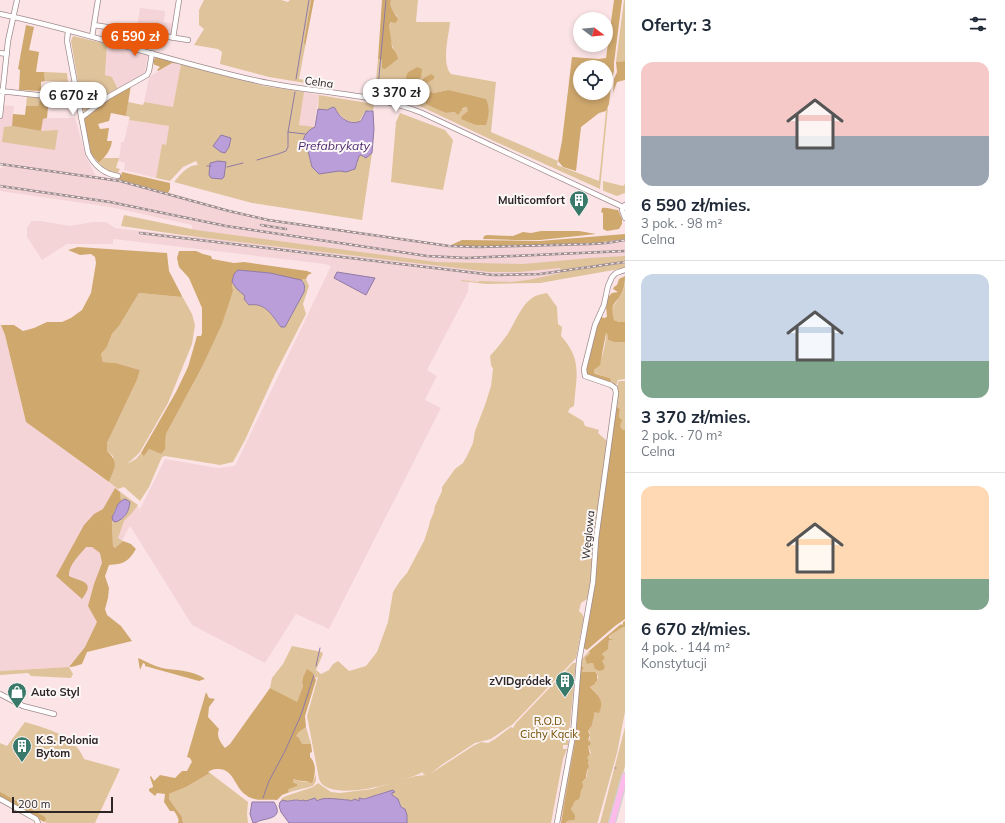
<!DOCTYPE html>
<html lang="pl">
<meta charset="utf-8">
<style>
:root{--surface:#fff;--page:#f6f6f7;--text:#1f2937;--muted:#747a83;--line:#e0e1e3;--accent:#ea580c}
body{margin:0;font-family:Mulish,sans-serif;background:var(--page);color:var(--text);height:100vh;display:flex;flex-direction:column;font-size:15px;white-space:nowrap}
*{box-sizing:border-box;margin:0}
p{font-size:13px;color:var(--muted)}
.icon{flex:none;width:22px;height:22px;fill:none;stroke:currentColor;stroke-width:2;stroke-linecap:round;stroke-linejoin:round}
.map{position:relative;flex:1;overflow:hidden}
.drawer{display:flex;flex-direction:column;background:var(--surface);width:380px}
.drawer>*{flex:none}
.needle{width:26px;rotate:106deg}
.buttons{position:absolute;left:573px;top:12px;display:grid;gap:8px}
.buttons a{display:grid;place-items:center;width:40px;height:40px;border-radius:50%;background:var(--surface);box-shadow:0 2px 6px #0003;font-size:20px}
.scale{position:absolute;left:12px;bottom:10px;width:101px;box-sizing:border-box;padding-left:4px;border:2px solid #2d2526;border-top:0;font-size:11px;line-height:14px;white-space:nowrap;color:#2d2526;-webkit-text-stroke:3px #fcf7f7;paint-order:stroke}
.price{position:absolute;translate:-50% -34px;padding:0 9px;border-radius:14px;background:#fff;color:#222;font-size:13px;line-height:26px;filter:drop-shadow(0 1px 2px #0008)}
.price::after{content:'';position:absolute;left:50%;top:24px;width:12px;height:9px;margin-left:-6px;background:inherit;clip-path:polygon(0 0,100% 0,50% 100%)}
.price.on{background:var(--accent);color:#fff}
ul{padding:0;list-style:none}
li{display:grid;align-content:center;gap:8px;height:212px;padding:0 16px}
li+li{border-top:1px solid var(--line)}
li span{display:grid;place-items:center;height:124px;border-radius:12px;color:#555}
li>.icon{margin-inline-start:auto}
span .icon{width:72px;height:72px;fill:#fffc;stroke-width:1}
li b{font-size:17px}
h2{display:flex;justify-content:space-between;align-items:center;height:48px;padding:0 16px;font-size:17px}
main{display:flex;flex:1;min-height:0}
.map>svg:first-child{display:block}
.built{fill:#f4d4d7}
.green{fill:#dfc39b;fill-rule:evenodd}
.forest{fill:#cfa86e;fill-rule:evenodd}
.water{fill:#ba9ed9;stroke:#907aa3}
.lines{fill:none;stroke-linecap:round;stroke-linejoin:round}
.stream{stroke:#907aa3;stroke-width:1}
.minor-casing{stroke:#a08b8d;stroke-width:6}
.major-casing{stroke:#d1cfcf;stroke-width:8}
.minor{stroke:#fff;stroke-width:4.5}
.major{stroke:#febaeb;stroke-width:5.5}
.rail-casing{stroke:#9e8d8f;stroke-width:2.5}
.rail{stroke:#fcf7f7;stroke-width:1;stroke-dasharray:3;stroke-linecap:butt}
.labels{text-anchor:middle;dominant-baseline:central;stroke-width:4;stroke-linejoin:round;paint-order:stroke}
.street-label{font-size:11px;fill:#2d2526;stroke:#fcf7f7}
.poi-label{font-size:11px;font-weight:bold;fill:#2d2526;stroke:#fcf7f7;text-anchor:end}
.park-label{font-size:11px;fill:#724d00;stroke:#fcf7f7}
.water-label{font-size:12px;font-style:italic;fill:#4e296f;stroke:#fcf7f7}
</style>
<main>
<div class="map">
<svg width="625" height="823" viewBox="0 0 625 823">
<rect width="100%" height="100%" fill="#fce4e6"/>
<path class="built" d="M140 8 165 11 164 22 173 24 171 36 137 30Z
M107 44 148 54 144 76 131 85 118 88 112 77 105 75Z
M172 63 181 64 173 108 144 102 149 77Z
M304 92 319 95 314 127 299 125Z
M0 105 14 106 12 126 41 131 43 118H75L86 157 96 176 128 181 226 209 269 219 451 245 474 247 595 243 625 239V265L548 281 505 283 469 281 468 292 427 370 437 376 425 400 441 408 329 629 296 614 265 663 192 625 130 526 109 564 105 576 98 622 85 647 69 667 0 671V323L5 335 26 422 118 489 140 509 165 459 218 468 235 466 331 266 325 264 113 239V244H67L42 260 27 237V227L32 221H41L70 226 93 222H106L115 228 193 237 192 225 110 207 0 191V168H2L3 165H0Z
M129 120 169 126 166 145H162L156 178 124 170 125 163 118 161 120 153 121 142H124Z"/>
<path class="green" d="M204 0H281L288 2 290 0H311L304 42 305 47 299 79 306 80 305 83 269 77 220 64 222 52 218 49 194 45 204 29 199 25V10Z
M391 0H418L416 21 417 22H450C449 35 441 63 451 74L496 82 491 132 558 161 557 165 599 181 606 111 608 107 600 189 496 142 422 107 394 97 374 93 375 90 378 59 382 60V68L397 60 390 39 389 25 397 16C391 8 390 10 391 0ZM417 67 419 82 421 83 424 78 434 79 426 84V90L434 93 448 90 486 125 467 112 469 110 467 107 455 112 446 113 426 101 421 95 414 97 398 95C399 89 400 86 406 84L408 72Z
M624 0H625V61L616 62Z
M73 36 107 44 105 75 112 77 117 87 118 88 104 96 89 112 83 111 71 41Z
M181 64 264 86 304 92 299 125 315 127C305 131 299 143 308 151 310 161 311 168 319 174L339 171 346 172 357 165 359 156 361 155 364 157 372 153 362 220 252 203 174 182C180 175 188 164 198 165L196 161 183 167 170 181 156 178 162 144 166 145 169 126 129 120 130 117 126 116 128 102 143 105 144 102 173 107Z
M44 72 67 73 68 82 45 81Z
M319 95 374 104 373 111 369 110 364 113 359 122C346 123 341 117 333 107L327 110 318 109Z
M27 96 40 97 38 106H26Z
M400 113 445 130 453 140 443 190 391 182 396 122Z
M12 126 41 131 58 130 55 150 2 142 4 127Z
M104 158H119L116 168 120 169 118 173C110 174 104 169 99 163Z
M603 181 623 186 625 184V193L617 196 604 191 603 190Z
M124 215 196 230 436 262 523 264 590 258 625 256V261L561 270 560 268 519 272H490L182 235 121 226Z
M625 263V268L540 283 486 284 461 281V280L479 282V281L511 282 528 280 561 273V272Z
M306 279 309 286 303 304 306 314 275 374 245 440 233 462 220 465 165 456 162 457 149 487 140 501 124 487 118 489 109 482 114 470 113 456 107 451V443L137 380 140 370 116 363 103 362 101 354 107 347 112 334 119 326 139 293 181 297V294L192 314 195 325 192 344 168 403 140 452 134 458 127 464 136 459 141 453 144 455 149 449 161 454 165 446 166 434 201 369 233 291 232 282 237 289 246 296 244 299 249 305C267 302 271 316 281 327H285L304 292V283L301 280Z
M625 284V322H619L614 320C609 307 615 305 620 296 622 293 624 288 625 284Z
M547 293 557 307 558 324 562 327 561 336C583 360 576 377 574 406L570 408 568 412 583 421 585 426 599 430 598 433 607 441 594 541 591 585 590 586 587 599 581 603 579 611 582 614 584 617 576 658 513 724 491 739 475 743 443 764 430 774 473 746 481 742 488 743 495 739 511 727 513 728 516 723 573 663H576L568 745H563V749H567L563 759 551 823H407V815L405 809 401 806 400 802 398 800V799L392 795 391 791C380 792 370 799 360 798L359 801 353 800 351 801C342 799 324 797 317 801L315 798 306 801 304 800 301 801C295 798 288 802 281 801L280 802 282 798 286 796 313 787 318 783 331 792 340 793 372 789 416 776 426 775 423 774V772C406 781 328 805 319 779L307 716 318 677 315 678V675L307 670 303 677 302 682 303 686 297 703 270 688 272 678 283 664 292 646 322 652 323 654 316 670 321 674 329 670 333 664 338 661 349 671 366 666 377 652 388 622 393 592 400 581 407 573 424 541 429 526 430 521 434 512 435 506 442 491V487L455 469 463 463 467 456 473 443 475 431 485 405 491 386 493 369 491 365 490 356C495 350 500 345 504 339 514 327 519 307 532 298 536 295 542 294 547 293Z
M606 333H607L608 340 614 342H625V379L618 380 616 386 609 382 610 378 594 373V370C602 364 606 343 606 333Z
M620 381H625V430L624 431 620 426 621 419 619 417 620 409 616 406 618 382Z
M120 492 138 505 132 513 124 521 118 538 123 541 115 548 113 546 111 531 112 524 113 521 116 522 125 517 130 505 122 500 121 501Z
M623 626 625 627V712L617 753 598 821 597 823H566L567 821H571L573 814 571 809 572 806 575 801 580 797 582 782 587 777 588 763 589 761 587 758 591 753 588 746 591 743 588 740 590 738V733L588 731 592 724 591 722 594 712H599C604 700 598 694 590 687L595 684 594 682 598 678 597 673 582 672 584 667 582 666 581 669H579L582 659 589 651 590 653 587 656V664L593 663 596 669 598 671 602 663V659H604L602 654 608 648 609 640 612 638 608 637 609 636Z
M69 667 73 674 71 678 31 676 28 673 0 675V671Z
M578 691 576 736 565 804 560 823 559 822Z
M25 722C47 729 74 734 84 759L120 769 95 823H47L0 797V743L7 746Z
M306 727 311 744H302L296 736 299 732Z
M625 727V766L610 823H600Z
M210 773 248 802 247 814 248 823H183L182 817 169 799V794L186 787Z
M316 774V781L313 786 290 792 288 791 289 789 297 785 296 783 293 782 294 779C300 782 307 782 313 782Z"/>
<path class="forest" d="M311 0H314L305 47 304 42Z
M382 0H391C389 10 395 11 398 20L395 23 391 22 389 25 392 47C394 51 397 53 398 59L385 69 382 68V60L378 59Z
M614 0H622L614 63V71L612 78 609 104 606 111 599 113 581 127 576 171 563 167 558 161 562 141 572 57 599 59 606 58ZM580 67H606V93H580Z
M26 25 34 27 29 50 39 52 36 72H44L45 81 41 82V91L19 90 20 70 18 69Z
M156 57 181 64 172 63 158 71 157 70 160 67C156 64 154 68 153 60Z
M625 61V80L617 82 613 93 614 79 617 72 616 62Z
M417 67 422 69 421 77 419 80 421 82 424 78 431 74 434 76V79L426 84V90L434 93 448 90 486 99C490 108 489 115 486 125H476L461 119 462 116 468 111 467 107 463 108 458 115 455 112 446 113 426 104 425 99 421 95 416 96 412 99 398 95C399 88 400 86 406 84L407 81 406 77 408 72Z
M131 85 126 116 111 113 109 121 98 124 100 129 109 128 107 141H112C111 150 105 157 99 163L91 154 84 123 85 118 102 102Z
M40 99H44V106L48 107 47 118 43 119 41 131 12 126 13 114 25 115 26 106H38Z
M122 172 170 183V189L168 193 117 179 121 176Z
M602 208C608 207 612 210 618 210L622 219V224L619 229 607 231 603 229V213L601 212Z
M541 231H579L596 234 540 240H514L483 239 484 236 487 235 513 236 523 232 531 233Z
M625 234V239L595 243 474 247 451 245 462 240 540 241Z
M78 247 167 253 169 271 181 294V297L139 293 119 326 112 334 107 347 101 354 103 362 116 363 140 370 137 380 107 443V451C119 462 115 468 109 482L26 422 5 335 1 325H14L23 331 34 328 47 322H62L71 318 82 310 91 293 96 263 95 257 91 254 80 255 68 250Z
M179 251H196L203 254 211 256 212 259 234 263 244 262 307 271 312 273 308 275 306 279 301 280 270 273 238 270 234 274 232 282 233 291 222 324 201 369 166 434 165 449 161 454 149 449 144 456 141 453 176 392 188 367 197 336H201L202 333V308L189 278 179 267 177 258Z
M625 276C625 284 624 289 620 296 619 299 615 301 614 304 611 308 613 316 614 320L619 322H625V342H614L608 340 607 333H606L600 365 594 370V373L596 374 610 378 611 381 609 382 586 375 585 370 599 319 601 317 604 318 607 317 606 306 608 297 612 293 618 292 613 289 614 287 617 285 619 279Z
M616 406 620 409 619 417 622 420 620 426 623 430H625V619L615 626 587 650 583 648V646L594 589 596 555Z
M115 488 120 492 121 501C109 512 112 531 113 546L115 548 123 541 131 544 136 549C128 562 124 564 109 565L105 576 109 588 108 598 105 609 107 615 121 626 132 641 87 652 82 664C77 665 74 667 69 667L85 647 97 622 88 606 94 584 102 563 100 553 92 547H86C80 555 68 565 69 576 84 583 95 581 82 599L56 576 84 525 94 514 103 509Z
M625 621V627H623C618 630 615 632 609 636V638L613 639 611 640H609L608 649 602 654 605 658 602 661 605 667 603 670 599 671 595 669 593 663 587 664 585 658 590 653 589 651 621 624 623 625V622Z
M138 658C147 662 158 668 168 669 179 670 197 672 205 679L199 681 145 666V664L143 663 140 670Z
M581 666 584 667 582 672H595L597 674V681L595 682V684L590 687C598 695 605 700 599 713L594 712C595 715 592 721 592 725L588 731 590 735 588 740 591 743 590 745 588 746 590 754 587 758 589 760 588 763 589 767 587 770 586 778 582 782 583 786C583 788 581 789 581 791 580 796 581 799 575 801L571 809C573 813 577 816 574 820L567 821 566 823H561L576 736 579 669H581Z
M307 669 313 673 316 680 305 716 306 727 299 732 296 736 299 738 302 744H311L312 752 310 753V757C317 764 315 774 313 782L311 783C306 780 300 782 294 779L293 782 297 784V786L289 789 288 791 290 792 282 795 277 800C267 799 254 802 246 795 234 787 234 768 217 769 213 769 211 770 208 772L210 773 186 787 169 794V799L182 817 183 823H178C180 819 176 814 174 811H170L164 802 165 794 157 793 155 796 149 791V789L153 787V786L150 777 151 776 154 781 160 775 175 778 182 771H187L190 765 192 762 190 758 187 757 206 692 209 698 215 699 209 707 208 717 219 729C216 736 220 742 225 748L230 744 270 688 297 702 303 686 302 682 303 677Z
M0 792 45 817 46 819 44 822 0 798Z"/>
<path class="water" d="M333 107 335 108C339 118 350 126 361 121L366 111H373L374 129 372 153 366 158 361 155 359 156 355 169 346 172 339 171 319 174 312 167 308 151 304 148C301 139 306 131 315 127L318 109 327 110Z
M221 135 231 138 229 147 225 153 221 152 213 146Z
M218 161 226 162 224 177 222 179 211 178 209 175 210 163Z
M238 270 270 273 301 280C305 284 305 287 304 292L285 327H281C272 316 266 302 249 305L244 299 245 296 237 289 232 282 234 274Z
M337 272 375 278 366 295 334 278Z
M125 499 127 500 130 502C129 512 125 518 116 522L113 521 112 517C117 510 115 503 125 499Z
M393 790 395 792 392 793V795L398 799 401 807 405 809 407 815V823H289L281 812 279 806 280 802 283 800C288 803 295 798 301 801L303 800 306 801 315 798 317 801C323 796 341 800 349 800L351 801 355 799 359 801V798L364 799Z
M252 802H274C284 818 269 818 259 821 257 822 255 823 253 823L250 814Z"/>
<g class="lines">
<path class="stream" d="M296 79 309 0
M378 87 386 0
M288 132 305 134
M257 160 278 154 286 151 288 147V132L295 92
M207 166H211
M227 167 243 163
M316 666 320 648
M615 768H616
M263 798 269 781 285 751 301 715 314 675"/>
<g class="minor-casing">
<path id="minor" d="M0 14C87 32 171 62 258 81 312 93 370 92 422 113L623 207
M94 25 188 40
M68 31 67 41 88 153C94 165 104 174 118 176
M92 37 98 0
M173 38 179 0
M0 53 7 54
M0 91 37 95 78 98
M0 116 8 41 17 0
M81 118 108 97 147 75 149 71 152 53
M625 205 622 210 625 218
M0 694 23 706 54 714
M0 799 36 819 38 823
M557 823 573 735 579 661 593 582 596 539 616 393 615 388 611 385 585 376 584 369 595 325 604 305 608 286 612 277 616 273 625 270"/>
</g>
<g class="major-casing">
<path id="major" d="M612 823 625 776"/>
</g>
<use href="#minor" class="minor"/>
<use href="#major" class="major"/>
<g class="rail-casing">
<path id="rail" d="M0 164 120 181 229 211 268 220 449 246 477 247 591 244 606 243 625 240
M0 186 110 202 226 226 427 256 467 258 625 251
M261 225 286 229
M140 233 493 275 540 274 625 262"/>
</g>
<use href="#rail" class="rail"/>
</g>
<defs>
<g id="building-pin" transform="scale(1)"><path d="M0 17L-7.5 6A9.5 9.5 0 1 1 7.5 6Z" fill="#397969" stroke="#fcf7f7"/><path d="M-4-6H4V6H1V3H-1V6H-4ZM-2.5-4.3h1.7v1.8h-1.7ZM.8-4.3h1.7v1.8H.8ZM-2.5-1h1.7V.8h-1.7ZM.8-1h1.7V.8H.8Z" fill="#fff"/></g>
<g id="shop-pin" transform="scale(1)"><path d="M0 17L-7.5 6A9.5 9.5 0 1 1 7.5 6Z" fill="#397969" stroke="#fcf7f7"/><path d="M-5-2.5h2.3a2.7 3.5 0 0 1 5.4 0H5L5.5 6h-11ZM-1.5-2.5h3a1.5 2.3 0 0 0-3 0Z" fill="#fff"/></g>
</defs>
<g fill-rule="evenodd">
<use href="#building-pin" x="579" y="200"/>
<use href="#building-pin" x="565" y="681"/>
<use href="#shop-pin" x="17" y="692"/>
<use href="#building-pin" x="22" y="746"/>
</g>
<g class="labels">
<g class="street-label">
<text transform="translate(319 82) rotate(8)">Celna</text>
<text transform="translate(588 535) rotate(-84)">Węglowa</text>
</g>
<g class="poi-label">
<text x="565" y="200">Multicomfort</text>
<text x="551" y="681">zVIDgródek</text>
<text x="31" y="692" text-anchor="start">Auto Styl</text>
<text x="36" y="740" text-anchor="start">K.S. Polonia<tspan x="36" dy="13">Bytom</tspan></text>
</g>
<g class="park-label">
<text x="549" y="721">R.O.D.<tspan x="549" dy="13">Cichy Kącik</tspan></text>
</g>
<g class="water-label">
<text x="334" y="145">Prefabrykaty</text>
</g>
</g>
</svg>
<div class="buttons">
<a><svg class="needle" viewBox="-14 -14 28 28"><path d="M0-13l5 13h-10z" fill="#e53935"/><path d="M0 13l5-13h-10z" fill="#747a83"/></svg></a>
<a><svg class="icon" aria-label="locate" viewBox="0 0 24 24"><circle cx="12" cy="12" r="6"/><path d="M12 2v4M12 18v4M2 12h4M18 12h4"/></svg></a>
</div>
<div class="scale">200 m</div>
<b class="price on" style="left:135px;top:57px">6 590 zł</b>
<b class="price" style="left:396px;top:113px">3 370 zł</b>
<b class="price" style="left:73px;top:116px">6 670 zł</b>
</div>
<section class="drawer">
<h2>Oferty: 3<svg class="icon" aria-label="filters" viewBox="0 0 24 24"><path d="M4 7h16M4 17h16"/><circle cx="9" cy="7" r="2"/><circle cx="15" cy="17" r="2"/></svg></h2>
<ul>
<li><span style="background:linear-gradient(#f6c9c9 60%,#9aa5b1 0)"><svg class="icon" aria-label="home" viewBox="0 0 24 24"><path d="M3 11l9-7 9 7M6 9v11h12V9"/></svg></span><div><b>6 590 zł/mies.</b><p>3 pok. · 98 m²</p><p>Celna</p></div></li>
<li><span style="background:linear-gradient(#c9d6e8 70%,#7fa58c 0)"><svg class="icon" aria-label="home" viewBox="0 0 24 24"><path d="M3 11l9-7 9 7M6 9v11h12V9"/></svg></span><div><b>3 370 zł/mies.</b><p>2 pok. · 70 m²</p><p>Celna</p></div></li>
<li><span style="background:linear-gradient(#ffd9b3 75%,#7fa58c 0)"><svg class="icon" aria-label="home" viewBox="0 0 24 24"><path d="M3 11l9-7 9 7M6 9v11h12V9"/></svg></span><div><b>6 670 zł/mies.</b><p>4 pok. · 144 m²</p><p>Konstytucji</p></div></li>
</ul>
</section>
</main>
